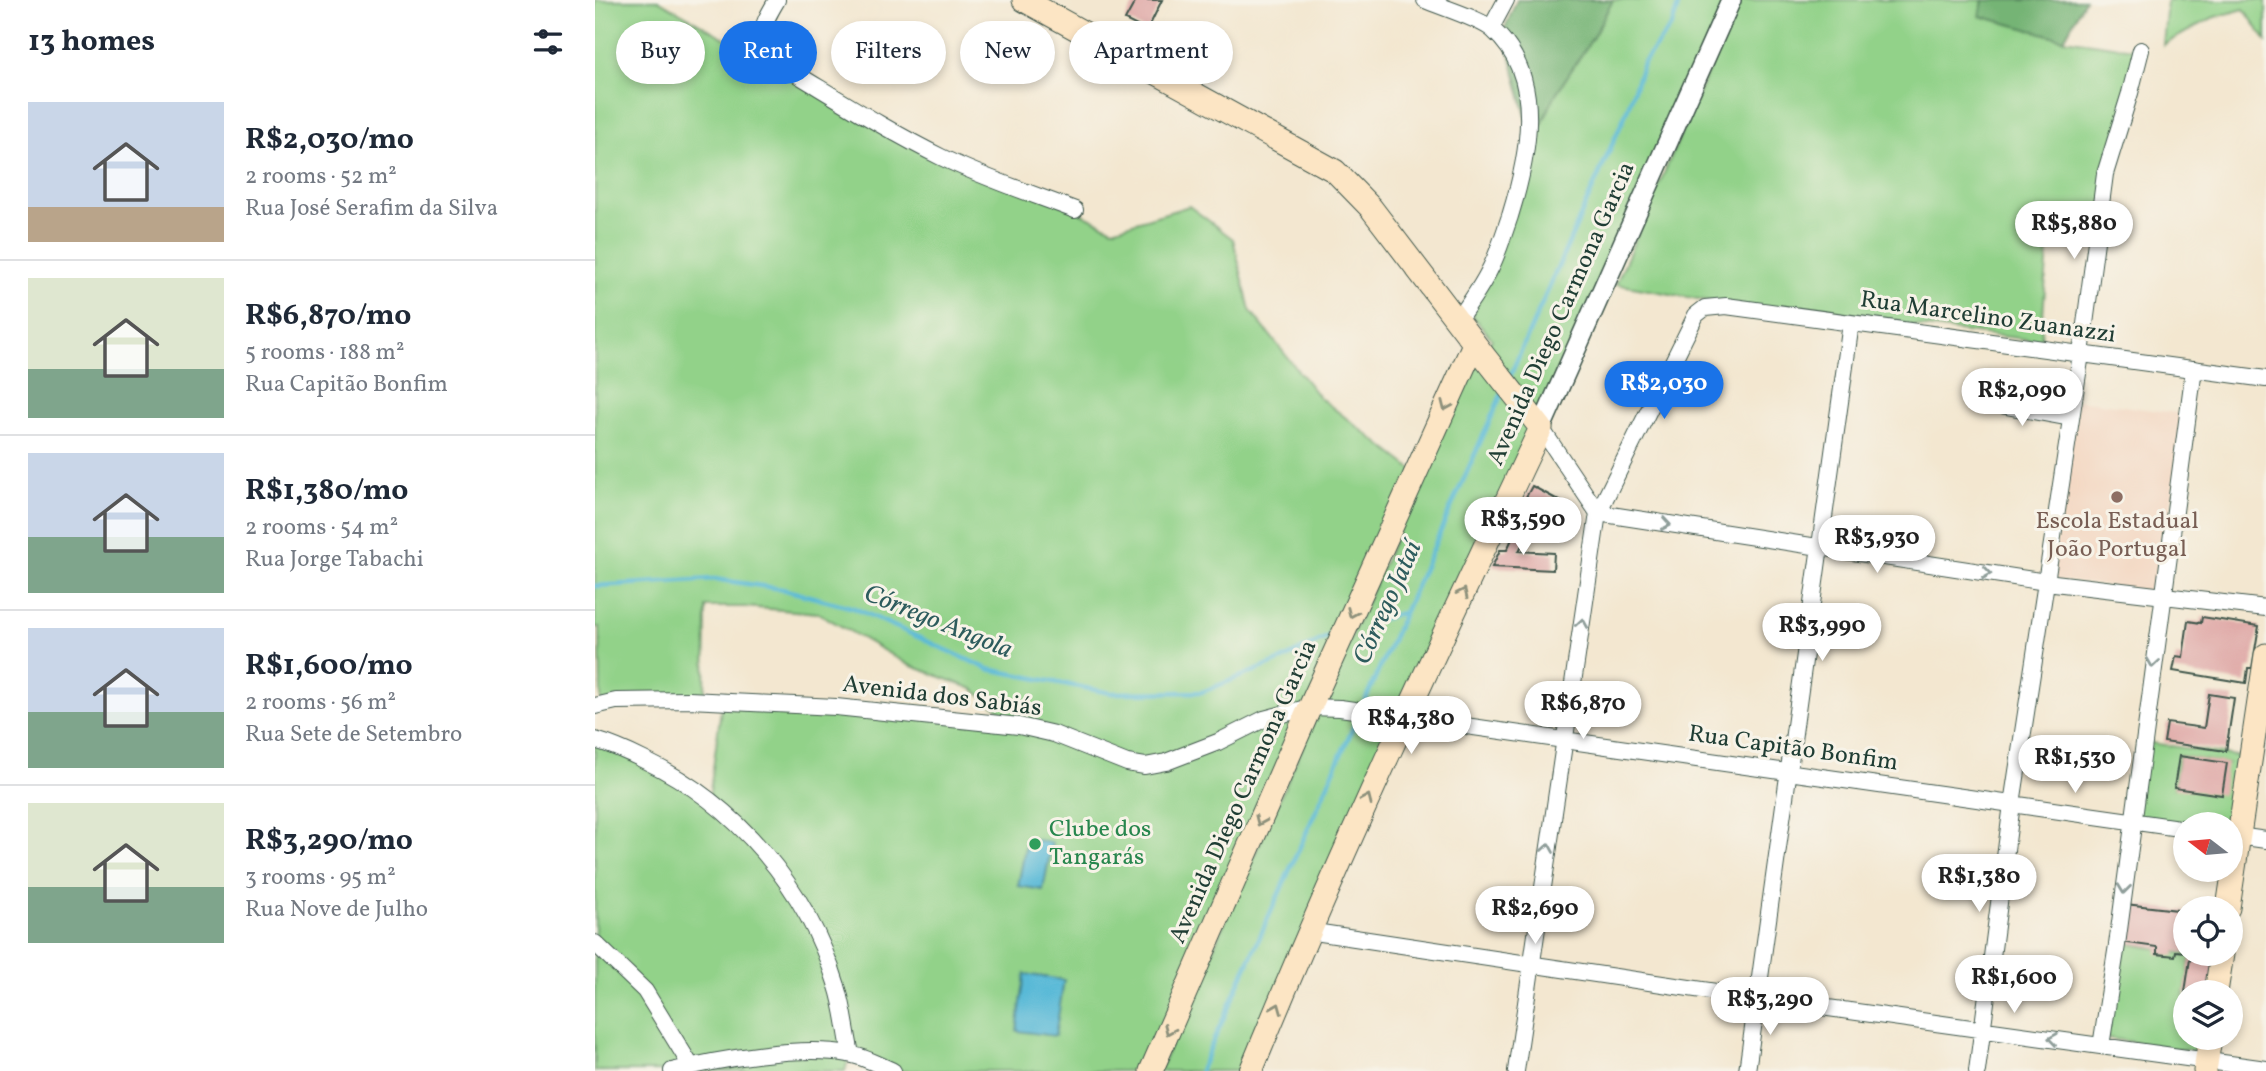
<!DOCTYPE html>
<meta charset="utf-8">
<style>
:root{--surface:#fff;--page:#f2f2f3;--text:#1f2937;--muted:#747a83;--line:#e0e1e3;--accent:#1a73e8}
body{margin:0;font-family:Vollkorn,serif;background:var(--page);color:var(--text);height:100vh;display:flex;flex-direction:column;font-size:26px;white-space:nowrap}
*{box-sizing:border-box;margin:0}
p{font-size:23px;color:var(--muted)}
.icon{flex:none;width:38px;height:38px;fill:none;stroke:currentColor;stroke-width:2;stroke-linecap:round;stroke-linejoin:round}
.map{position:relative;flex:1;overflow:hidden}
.details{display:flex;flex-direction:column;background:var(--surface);width:595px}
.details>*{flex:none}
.guide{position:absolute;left:21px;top:21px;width:665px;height:63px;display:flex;gap:14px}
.needle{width:46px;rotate:286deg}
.tools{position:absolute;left:1578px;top:812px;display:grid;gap:14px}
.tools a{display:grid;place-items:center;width:70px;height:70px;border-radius:50%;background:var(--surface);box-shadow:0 4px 10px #0003;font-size:35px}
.price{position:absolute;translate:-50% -60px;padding:0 16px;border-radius:24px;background:#fff;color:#222;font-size:23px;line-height:46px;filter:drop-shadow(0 2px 4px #0008)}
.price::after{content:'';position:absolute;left:50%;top:42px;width:21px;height:16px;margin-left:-10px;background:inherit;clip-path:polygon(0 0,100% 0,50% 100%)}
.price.selected{background:var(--accent);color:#fff}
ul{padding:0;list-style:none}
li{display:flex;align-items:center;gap:21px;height:175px;padding:0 28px}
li+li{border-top:2px solid var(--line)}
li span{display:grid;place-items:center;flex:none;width:196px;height:140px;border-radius:0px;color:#555}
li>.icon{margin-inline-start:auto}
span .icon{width:84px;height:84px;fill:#fffc;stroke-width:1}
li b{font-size:30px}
h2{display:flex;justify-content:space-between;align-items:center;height:84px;padding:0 28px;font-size:30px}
.chip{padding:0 24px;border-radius:32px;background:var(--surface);box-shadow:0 4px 10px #0003;font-size:24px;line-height:63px}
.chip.selected{background:var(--accent);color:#fff}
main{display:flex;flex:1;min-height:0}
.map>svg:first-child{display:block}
.built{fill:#f3d4be}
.green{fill:#92d289;stroke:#58885e;stroke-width:2;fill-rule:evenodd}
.forest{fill:#75b475;stroke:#4a7854;stroke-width:2}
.water{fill:#58b9d7;stroke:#3c7b86;stroke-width:2}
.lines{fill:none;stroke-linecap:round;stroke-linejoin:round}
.stream{stroke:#58b9d7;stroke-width:4.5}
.building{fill:#e0aba9}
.minor-casing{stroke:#3f564b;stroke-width:18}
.tertiary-casing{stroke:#3f564b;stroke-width:22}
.secondary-casing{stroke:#3f564b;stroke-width:25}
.minor{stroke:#fff;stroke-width:16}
.tertiary{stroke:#fff;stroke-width:19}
.secondary{stroke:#fce5c4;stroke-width:23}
.oneway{stroke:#8e917c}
.oneway2{stroke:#8f9e9a}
.education-dot{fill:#8d6e63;stroke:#f7f3e8;stroke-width:2.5}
.leisure-dot{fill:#2e9e5b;stroke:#f7f3e8;stroke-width:2.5}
.labels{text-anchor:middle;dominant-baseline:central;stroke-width:6;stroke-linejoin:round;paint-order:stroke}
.street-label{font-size:24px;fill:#1f3d34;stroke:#f7f3e8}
.education-label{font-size:24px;fill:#785e54;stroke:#f7f3e8}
.leisure-label{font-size:24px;fill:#27864d;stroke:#f7f3e8;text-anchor:start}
.water-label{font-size:26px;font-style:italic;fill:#2d5c5d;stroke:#f7f3e8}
</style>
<main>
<section class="details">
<h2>13 homes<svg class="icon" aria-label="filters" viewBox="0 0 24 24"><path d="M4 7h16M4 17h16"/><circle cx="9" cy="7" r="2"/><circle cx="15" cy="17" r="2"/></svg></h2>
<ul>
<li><span style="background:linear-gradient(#c9d6e8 75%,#b9a48a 0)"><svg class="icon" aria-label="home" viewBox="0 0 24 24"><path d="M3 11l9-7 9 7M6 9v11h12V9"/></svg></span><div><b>R$2,030/mo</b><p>2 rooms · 52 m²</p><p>Rua José Serafim da Silva</p></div></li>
<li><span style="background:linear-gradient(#dfe7d0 65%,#7fa58c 0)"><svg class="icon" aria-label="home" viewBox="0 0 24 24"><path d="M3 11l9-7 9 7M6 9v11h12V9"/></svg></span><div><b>R$6,870/mo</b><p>5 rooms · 188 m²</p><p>Rua Capitão Bonfim</p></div></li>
<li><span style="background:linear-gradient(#c9d6e8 60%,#7fa58c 0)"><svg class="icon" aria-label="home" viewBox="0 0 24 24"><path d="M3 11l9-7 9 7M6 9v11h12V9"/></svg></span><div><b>R$1,380/mo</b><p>2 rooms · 54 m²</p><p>Rua Jorge Tabachi</p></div></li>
<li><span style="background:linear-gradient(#c9d6e8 60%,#7fa58c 0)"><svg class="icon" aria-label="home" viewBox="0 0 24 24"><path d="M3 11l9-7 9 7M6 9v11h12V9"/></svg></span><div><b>R$1,600/mo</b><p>2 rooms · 56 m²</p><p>Rua Sete de Setembro</p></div></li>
<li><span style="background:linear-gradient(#dfe7d0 60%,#7fa58c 0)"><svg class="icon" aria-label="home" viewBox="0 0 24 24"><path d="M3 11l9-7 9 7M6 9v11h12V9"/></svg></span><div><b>R$3,290/mo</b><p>3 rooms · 95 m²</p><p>Rua Nove de Julho</p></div></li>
</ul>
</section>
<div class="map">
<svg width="1671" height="1071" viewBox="0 0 1671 1071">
<rect width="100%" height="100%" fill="#f7f3e8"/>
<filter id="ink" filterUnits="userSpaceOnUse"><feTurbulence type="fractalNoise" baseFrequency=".0143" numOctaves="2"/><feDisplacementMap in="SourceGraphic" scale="14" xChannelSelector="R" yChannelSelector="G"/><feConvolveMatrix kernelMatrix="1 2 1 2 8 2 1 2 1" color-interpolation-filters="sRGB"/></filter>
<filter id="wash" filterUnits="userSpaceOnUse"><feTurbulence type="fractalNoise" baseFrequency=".00686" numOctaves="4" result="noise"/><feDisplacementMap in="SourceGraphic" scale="28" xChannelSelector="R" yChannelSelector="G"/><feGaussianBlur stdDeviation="1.57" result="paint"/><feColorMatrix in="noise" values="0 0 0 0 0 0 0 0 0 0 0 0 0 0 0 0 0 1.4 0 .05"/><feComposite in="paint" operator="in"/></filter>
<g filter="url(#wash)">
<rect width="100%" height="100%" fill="#f3e7d0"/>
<path class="built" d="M1482 400 1588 414 1564 592 1456 579Z"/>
<path class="green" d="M0 0H63L133 40 167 43 297 131 480 210 518 229 594 206 638 239 655 310 724 397 821 472 556 1071H298L255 1054 250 1071H0V740L114 799 127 701 423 725 378 689 314 665 223 613 150 607H111L110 700 6 704 5 627H0Z
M1018 0H1132L647 1071H564L870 380 897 339 877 315 938 144 960 95 998 37Z
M1144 0H1388L1385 16 1469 39 1546 50 1504 218 1456 211 1446 341 1119 302 1021 284Z
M1572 0H1671V41L1649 9 1617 18 1568 45Z
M1550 742 1654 758 1636 824H1591L1539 818ZM1584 756 1632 764 1579 788Z
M1525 942 1591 954 1623 956 1622 962 1595 959 1589 1001 1591 1002V1038H1611L1609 1053 1511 1038Z"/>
<path class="forest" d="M922 0H1018L998 37 960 95 938 144 909 30Z
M1388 0H1490L1469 39 1385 16Z"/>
<path class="water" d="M432 838 457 843 448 890 423 886Z
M430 974 469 980 460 1036 422 1031Z"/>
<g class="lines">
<path class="stream" d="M915 376 1031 113 1048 63 1077 25 1085 0
M0 586 119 579 187 589 259 608 393 669 516 693 607 692 687 660 738 634
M778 621 807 613
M605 1071 908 391"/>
</g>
<g id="blocks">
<path class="building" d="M541 0H567L552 31 530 20Z
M937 486 976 507 965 528 926 506Z
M921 530 932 535 924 551 959 553 958 570 897 567 905 550H912Z
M1607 617 1664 626 1657 668H1653L1651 683 1578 671 1581 656 1588 657 1593 621 1606 623Z
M1614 694 1639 698 1631 751 1569 742 1572 723 1609 728Z
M1584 756 1632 763 1627 795 1579 788Z
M1530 904 1591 911V952L1581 951 1580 956 1562 954V947L1525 942Z
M1595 959 1622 962 1617 992H1590Z"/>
</g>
</g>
<g filter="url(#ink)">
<use href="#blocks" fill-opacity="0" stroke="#3f564b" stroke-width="2"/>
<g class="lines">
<g class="minor-casing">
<path id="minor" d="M182 0C164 30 159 42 188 66 240 97 291 130 346 157 389 178 435 193 480 210
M830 0C846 7 886 19 898 30 951 77 933 158 915 216 909 233 904 251 896 267 887 286 875 303 862 321
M896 28 911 0
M1384 401 1476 418
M946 428 1003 513
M1003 513 1451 582 1671 608
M0 706 21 701 94 700 241 707 424 726 459 734 532 763 550 766 571 762 623 742 669 719 715 707 745 708 1591 829
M0 740C18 745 33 752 49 760 142 804 212 888 242 986 249 1007 251 1031 256 1054
M1636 835 1671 840
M713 931 1161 998 1671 1069
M0 943 50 991 96 1066
M1506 1046 1522 945 1599 369
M77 1071C123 1059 207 1045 253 1054 268 1056 284 1065 298 1071
M921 1071 1003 513 1101 315 1110 308 1131 306 1671 379
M1152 1071 1256 323
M1382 1071 1417 804 1486 354 1510 174 1535 93 1546 50"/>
</g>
<g class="tertiary-casing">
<path id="tertiary" d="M946 428 1136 0"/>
</g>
<g class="secondary-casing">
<path id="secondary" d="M429 0 740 171 776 208 889 356 946 428C845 641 745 853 656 1071
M1633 908 1671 655
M1621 992 1627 954
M556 1071 715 707 879 344
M1610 1071 1615 1038"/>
</g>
<use href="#minor" class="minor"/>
<use href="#tertiary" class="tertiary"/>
<use href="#secondary" class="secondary"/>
</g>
<defs><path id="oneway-chevron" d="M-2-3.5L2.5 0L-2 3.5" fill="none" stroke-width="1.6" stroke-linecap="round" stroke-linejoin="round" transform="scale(1.75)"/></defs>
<g class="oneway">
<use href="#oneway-chevron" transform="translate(851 406) rotate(114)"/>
<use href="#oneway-chevron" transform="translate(868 593) rotate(-65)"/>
<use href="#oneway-chevron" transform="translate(757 613) rotate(114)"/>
<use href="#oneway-chevron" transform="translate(772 799) rotate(-66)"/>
<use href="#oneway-chevron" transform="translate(665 821) rotate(114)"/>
<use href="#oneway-chevron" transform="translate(682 1008) rotate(-68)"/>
<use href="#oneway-chevron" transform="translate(574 1030) rotate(114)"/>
</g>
<g class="oneway2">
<use href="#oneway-chevron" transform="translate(1071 524) rotate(9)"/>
<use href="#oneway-chevron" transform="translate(1392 573) rotate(8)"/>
<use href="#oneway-chevron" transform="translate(987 623) rotate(-81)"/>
<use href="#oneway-chevron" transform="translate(1558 663) rotate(98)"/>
<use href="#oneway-chevron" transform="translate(953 848) rotate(-81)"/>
<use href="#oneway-chevron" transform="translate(1529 889) rotate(97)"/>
<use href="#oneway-chevron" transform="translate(1458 1039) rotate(-172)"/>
</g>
</g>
<circle class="education-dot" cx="1522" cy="497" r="7"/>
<circle class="leisure-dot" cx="440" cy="844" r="7"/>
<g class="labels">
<g class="street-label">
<text transform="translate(967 314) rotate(-66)">Avenida Diego Carmona Garcia</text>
<text transform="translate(1393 318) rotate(8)">Rua Marcelino Zuanazzi</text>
<text transform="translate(347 697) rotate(7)">Avenida dos Sabiás</text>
<text transform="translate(1198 749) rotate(8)">Rua Capitão Bonfim</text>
<text transform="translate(649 792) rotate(-66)">Avenida Diego Carmona Garcia</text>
</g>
<g class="education-label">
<text x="1522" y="522">Escola Estadual<tspan x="1522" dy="28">João Portugal</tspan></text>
</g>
<g class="leisure-label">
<text x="454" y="830">Clube dos<tspan x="454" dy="28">Tangarás</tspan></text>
</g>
<g class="water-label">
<text transform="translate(793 603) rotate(-66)">Córrego Jataí</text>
<text transform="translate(343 622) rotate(22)">Córrego Angola</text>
</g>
</g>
</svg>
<div class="tools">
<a><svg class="needle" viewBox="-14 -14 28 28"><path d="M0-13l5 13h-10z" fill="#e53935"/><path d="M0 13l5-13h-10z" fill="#747a83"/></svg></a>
<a><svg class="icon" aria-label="locate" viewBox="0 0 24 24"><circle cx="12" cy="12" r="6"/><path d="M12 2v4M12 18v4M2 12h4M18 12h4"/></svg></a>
<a><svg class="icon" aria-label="layers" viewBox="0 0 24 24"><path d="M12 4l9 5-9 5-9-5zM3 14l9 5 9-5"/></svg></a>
</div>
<b class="price" style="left:1479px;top:261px">R$5,880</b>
<b class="price selected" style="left:1069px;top:421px">R$2,030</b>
<b class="price" style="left:1427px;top:428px">R$2,090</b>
<b class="price" style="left:928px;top:557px">R$3,590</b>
<b class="price" style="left:1282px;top:575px">R$3,930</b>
<b class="price" style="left:1227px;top:663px">R$3,990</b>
<b class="price" style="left:988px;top:741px">R$6,870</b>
<b class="price" style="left:816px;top:756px">R$4,380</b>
<b class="price" style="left:1480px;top:795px">R$1,530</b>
<b class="price" style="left:1384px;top:914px">R$1,380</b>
<b class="price" style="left:940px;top:946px">R$2,690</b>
<b class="price" style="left:1419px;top:1015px">R$1,600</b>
<b class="price" style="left:1175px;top:1037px">R$3,290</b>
<div class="guide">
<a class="chip">Buy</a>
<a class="chip selected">Rent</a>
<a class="chip">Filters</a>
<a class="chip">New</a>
<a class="chip">Apartment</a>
</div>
</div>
</main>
